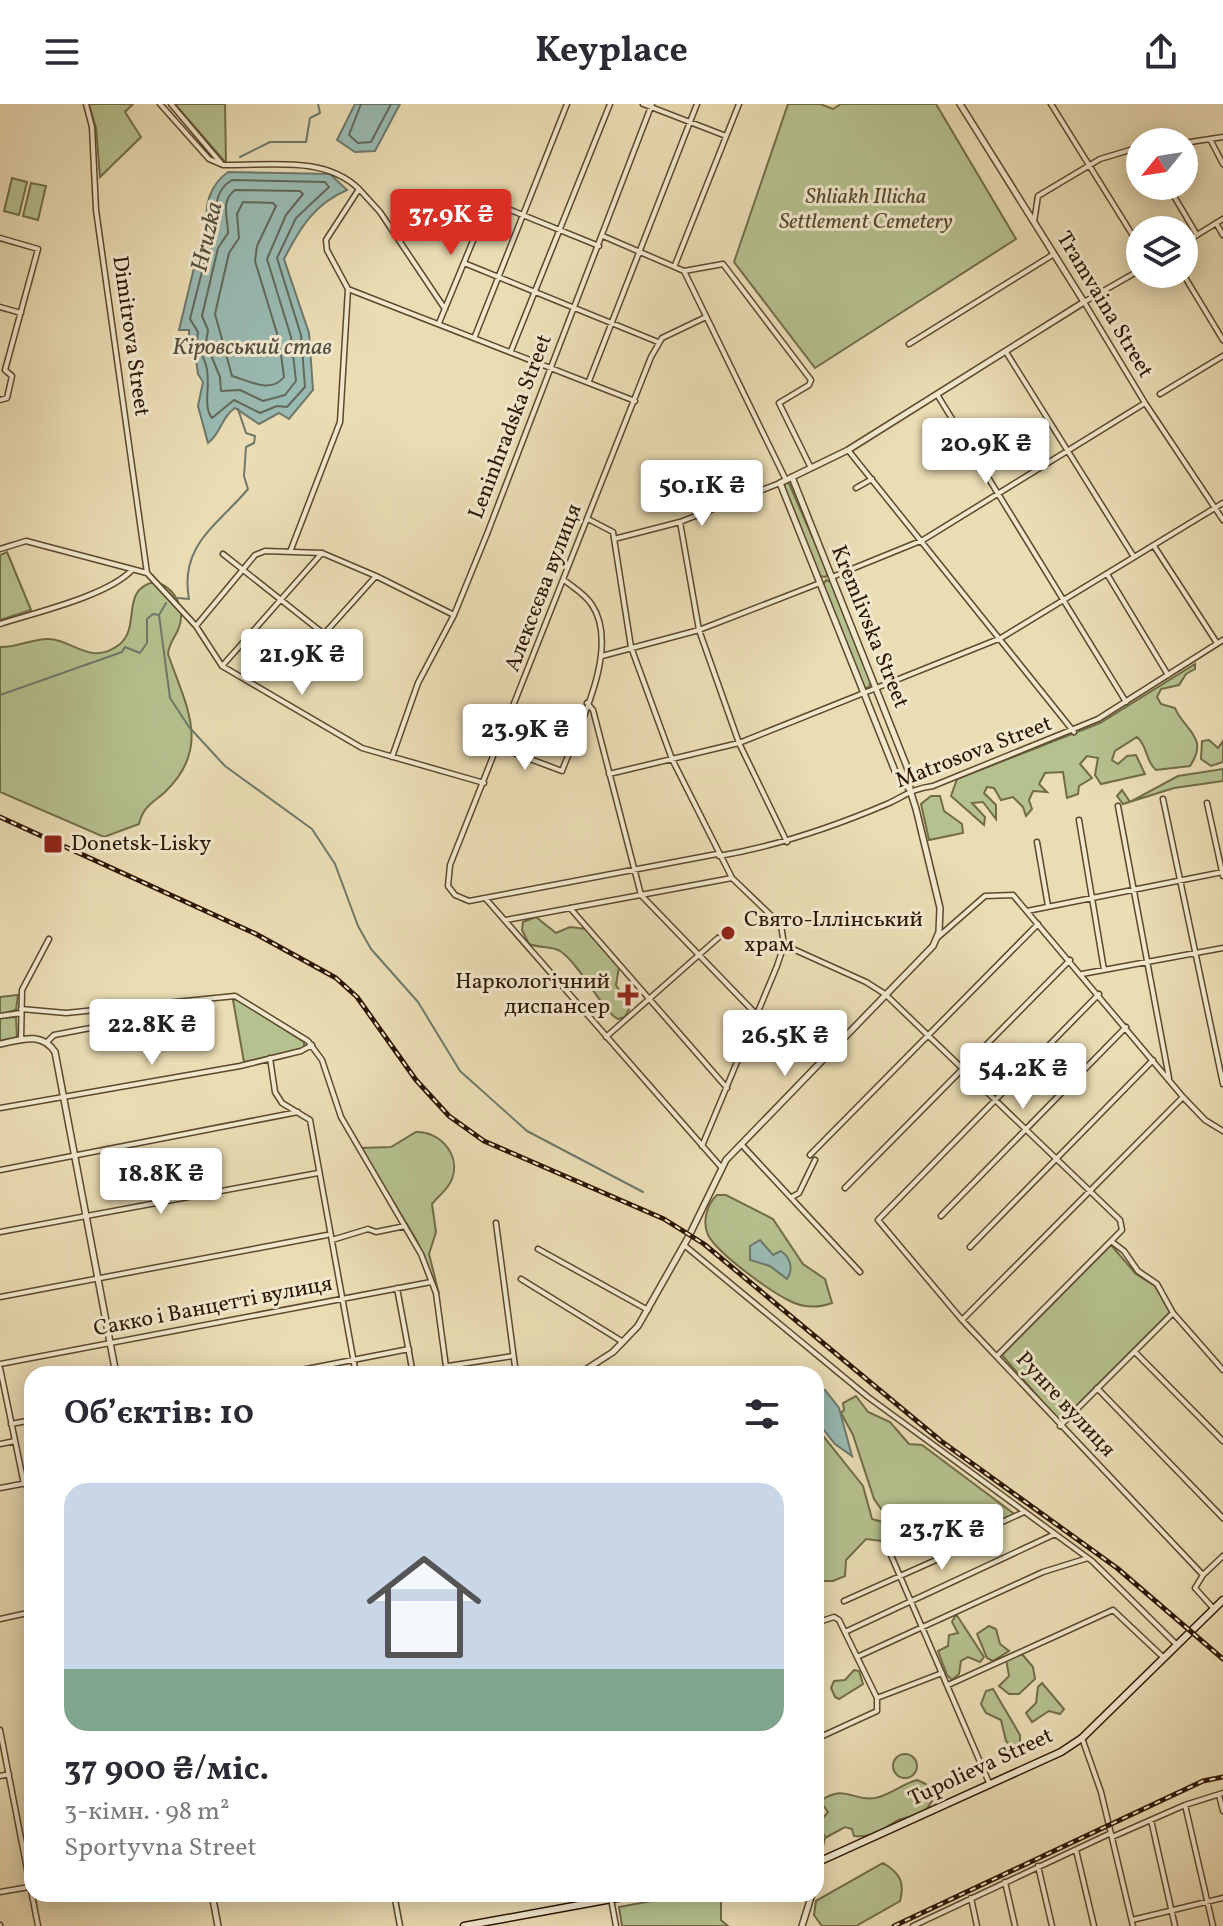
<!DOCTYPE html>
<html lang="uk">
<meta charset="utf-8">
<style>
:root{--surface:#fff;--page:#f7f7f7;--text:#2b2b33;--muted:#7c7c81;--accent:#d93025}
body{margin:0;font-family:Vollkorn,serif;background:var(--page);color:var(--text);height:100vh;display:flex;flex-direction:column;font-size:30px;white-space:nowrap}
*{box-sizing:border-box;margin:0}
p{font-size:26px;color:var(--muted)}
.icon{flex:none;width:44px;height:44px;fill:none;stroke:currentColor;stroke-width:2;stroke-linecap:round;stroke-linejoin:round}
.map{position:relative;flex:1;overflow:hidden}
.sheet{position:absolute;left:24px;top:1262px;width:800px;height:536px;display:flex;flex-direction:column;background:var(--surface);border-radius:24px;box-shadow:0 4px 20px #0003}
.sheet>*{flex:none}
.needle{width:52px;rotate:240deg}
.buttons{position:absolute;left:1126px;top:24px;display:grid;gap:16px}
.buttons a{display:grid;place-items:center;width:72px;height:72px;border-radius:50%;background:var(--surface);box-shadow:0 4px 20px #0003;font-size:40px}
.price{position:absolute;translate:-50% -68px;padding:0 18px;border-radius:8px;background:#fff;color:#222;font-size:26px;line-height:52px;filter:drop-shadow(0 2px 4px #0008)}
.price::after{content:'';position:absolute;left:50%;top:48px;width:24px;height:18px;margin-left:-12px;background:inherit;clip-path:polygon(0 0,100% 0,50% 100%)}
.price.selected{background:var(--accent);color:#fff}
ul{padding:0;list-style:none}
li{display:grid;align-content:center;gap:16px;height:424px;padding:0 40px}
li span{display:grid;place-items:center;height:248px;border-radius:24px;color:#555}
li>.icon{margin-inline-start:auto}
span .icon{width:144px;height:144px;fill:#fffc;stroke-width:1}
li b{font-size:34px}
h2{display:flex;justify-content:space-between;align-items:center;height:96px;padding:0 40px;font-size:34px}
header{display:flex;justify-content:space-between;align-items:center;height:104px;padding:0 40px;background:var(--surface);font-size:36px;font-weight:700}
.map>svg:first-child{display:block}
.green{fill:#b5c18e;stroke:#716c47;stroke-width:2}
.water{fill:#99bab2;stroke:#6e786b;stroke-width:2}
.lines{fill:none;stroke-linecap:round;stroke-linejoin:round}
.shore{stroke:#636859;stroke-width:2}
.stream{stroke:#6e786b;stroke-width:2}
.minor-casing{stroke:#5c482d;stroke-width:7}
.tertiary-casing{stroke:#5c482d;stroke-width:8}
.secondary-casing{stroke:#2d1600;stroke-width:9}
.minor{stroke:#f1e8ce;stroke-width:4}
.tertiary{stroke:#f1e8ce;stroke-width:5}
.secondary{stroke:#f1e8ce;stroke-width:6}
.rail-casing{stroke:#2d1600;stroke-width:5}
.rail{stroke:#f1e8ce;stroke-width:2;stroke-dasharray:6;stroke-linecap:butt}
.poi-dot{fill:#8f2418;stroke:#f1e8ce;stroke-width:3}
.labels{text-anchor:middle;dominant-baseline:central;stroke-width:6;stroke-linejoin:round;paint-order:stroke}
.park-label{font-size:22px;font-style:italic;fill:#56492b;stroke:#f1e8ce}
.street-label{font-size:22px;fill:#2d1600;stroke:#f1e8ce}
.poi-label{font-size:22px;fill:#2d1600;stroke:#f1e8ce;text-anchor:start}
.water-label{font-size:24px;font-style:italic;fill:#534f3e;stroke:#f1e8ce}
</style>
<header><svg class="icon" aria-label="menu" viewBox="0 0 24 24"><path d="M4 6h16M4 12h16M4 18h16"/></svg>Keyplace<svg class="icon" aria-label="share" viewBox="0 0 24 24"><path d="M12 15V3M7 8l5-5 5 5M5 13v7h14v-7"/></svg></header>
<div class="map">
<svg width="1223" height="1822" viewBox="0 0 1223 1822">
<rect width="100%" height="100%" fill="#eadcb3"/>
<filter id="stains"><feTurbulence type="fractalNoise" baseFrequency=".0025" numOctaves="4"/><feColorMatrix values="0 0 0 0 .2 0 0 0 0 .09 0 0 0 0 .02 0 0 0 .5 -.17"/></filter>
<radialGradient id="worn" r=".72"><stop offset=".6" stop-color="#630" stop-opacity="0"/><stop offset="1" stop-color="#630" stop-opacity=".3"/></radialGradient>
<path class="green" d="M89 0H133L125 8 141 33 100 73 96 24Z
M175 0H225L226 59Z
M788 0H820L833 5 841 0H936L1016 135 815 264 734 158Z
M12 74 27 78 19 111 4 107Z
M31 79 46 82 38 116 23 112Z
M788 377 828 469 826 473 820 472 784 382Z
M7 448 31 506 0 516V451Z
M826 476 831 478 871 579 868 584 863 583 823 481Z
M154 478C175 482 187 506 178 526 174 535 169 539 168 550 186 602 212 643 165 688 153 699 143 702 139 720L104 733 0 688V543C17 544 34 534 49 535 74 536 91 563 120 540 141 522 120 486 154 478Z
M1195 560V565L1186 570 1179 581 1161 585 1157 593 1161 600 1175 604C1183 625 1210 633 1190 662L1156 666C1145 657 1148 642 1137 633L1115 647 1112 656 1118 660 1127 652 1136 651 1145 670 1101 680 1095 671 1098 654 1087 652 1080 660 1092 674 1079 682 1078 690 1067 694 1063 668 1045 669 1039 680 1047 688 1033 687 1029 696 1032 705 1026 712 1023 703 1013 693 1001 696 994 684 987 683 984 689 996 701V715L983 698 972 699 985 713 984 721 951 692 957 675 1100 619Z
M1209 636 1218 644 1223 637V658L1211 662 1201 655 1202 637Z
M1223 665V677L1174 684 1123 700 1117 692 1122 686 1130 698 1178 672Z
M931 692H940L944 707 962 720 963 729 929 736 921 700Z
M536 813 556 829 570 823 586 825 619 863 616 881 630 903 625 913 618 915C603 908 580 860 560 847 552 842 539 844 529 840L522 826 523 818Z
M18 891 16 906 0 910V893Z
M237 895 304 938V944L244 958 233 896Z
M16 913 17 933 0 937V914Z
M416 1028C440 1027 461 1051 452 1075 448 1086 439 1091 432 1100L436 1128 429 1150 439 1190 417 1137 361 1044 391 1043Z
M717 1091H726L773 1115 803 1160 825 1175 832 1199C819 1204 803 1204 790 1197 771 1188 718 1150 708 1131 702 1118 707 1100 717 1091Z
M1111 1141 1136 1170 1155 1182 1170 1208 1060 1318 1002 1251Z
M856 1292 868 1308 890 1318 909 1340 922 1341 1017 1412 980 1424V1428L970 1423 969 1415 962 1414 952 1425 957 1439 952 1441 901 1426 887 1413 874 1395 853 1331 841 1309 844 1306 843 1299Z
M816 1323 863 1382 872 1415 893 1421 913 1435V1440L897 1451 882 1437 866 1435 846 1456 845 1472 833 1477H816Z
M956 1510 984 1553 980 1558 968 1553 961 1557 959 1570 952 1576 947 1571 938 1547 948 1542 949 1531 958 1529 952 1518Z
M989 1522 996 1525 1000 1540 1009 1547 993 1557 987 1554 977 1530Z
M1021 1549 1033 1563 1035 1575 1019 1590H1009L999 1582 1009 1572 1006 1555Z
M854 1566 859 1567 863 1580 839 1595 835 1593 831 1584 834 1577 845 1576Z
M1042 1579 1064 1605 1060 1610 1049 1607 1032 1618 1026 1609 1036 1599 1038 1583Z
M993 1585 1020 1631V1638L1013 1644 1006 1637 1001 1616 986 1609 981 1600 986 1587Z
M893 1662a12 12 0 1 1 24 0a12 12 0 1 1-24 0Z
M917 1676 926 1680 932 1697 924 1709C916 1712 905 1713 898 1716 883 1725 873 1734 854 1732L852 1725 845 1723 825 1734 822 1746 816 1745V1727L824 1731 818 1720 828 1708 820 1697C846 1679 852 1698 875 1694 890 1691 902 1680 917 1676Z
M883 1759C900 1769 905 1778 900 1797L856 1822H822L814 1811 816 1797Z
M689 1790H716L721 1795V1816L728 1822H622L619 1803Z"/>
<path class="water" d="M355 0H400L375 47 355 48 337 36Z
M228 68 330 70 347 86C314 100 300 124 284 155L309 229 313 286 289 315 279 309 259 320 235 304C221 313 221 330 208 339L198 302 203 278 198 270 196 255 189 249V226H179L201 135 210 125C201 104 211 80 228 68Z
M760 1136 773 1151 781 1147C790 1153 794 1165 787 1175L770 1162 750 1156V1142Z
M816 1286H825L839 1304 852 1352 835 1340 816 1316Z"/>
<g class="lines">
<path class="shore" d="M361 0 349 31 358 39 371 38 391 0
M232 76 325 78 329 83 296 114 277 154 301 231 305 283 287 303 277 302 260 309 234 296 212 314C199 298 219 267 196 244L198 228 190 215 209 140 218 127C215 108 213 87 232 76Z
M235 86 300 87 303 90 286 111 267 155 291 233 296 277 285 291 263 297 240 286 221 287 220 273 206 239 208 226 202 212 218 144 228 129C228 114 220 97 235 86Z
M243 98 273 99 276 102 257 142 255 157 279 236 284 273C271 290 249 277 232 272L215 210 229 149 239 134 237 110Z"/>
<path class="stream" d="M240 53 270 38H306L310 14 320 9 318 0
M178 494 189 495C179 441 218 421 248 385L244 372 246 343 254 339 255 332 246 329 238 305
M159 511 170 594 189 623 225 662 312 725 335 760 358 822 371 845 418 898 460 967 527 1027 643 1088
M0 591 122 548 125 543 140 549 147 539V515L153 510 159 511 166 499"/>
<g class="minor-casing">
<path id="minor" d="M86 0 92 23 96 106 147 469
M160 0 209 55 223 61C269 62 324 51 359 85L326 136 327 146 348 185
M171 0 221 59
M643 0 726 32
M1051 0 1140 143
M1210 35 1223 60
M1184 39 1223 33
M1168 82 1197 131
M359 85 380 108 445 205
M448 100 476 92 599 142
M1034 118 1038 92 1100 55 1140 43
M1216 119 1223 131
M603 132 684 167 785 374
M0 134 38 145 5 266
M1184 139 1223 115
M464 159 658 238
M675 161 739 0
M1140 166 1084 198 1145 299 1223 416
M684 167 723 160 811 276 809 281 779 299 811 364
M1183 170 1223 236
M348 185 635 297
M0 203 21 209
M706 213 662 234 651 253 450 761 448 782 455 791 469 797 717 750
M439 219 489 98
M475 232 567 0
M909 240 1054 150
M511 247 610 0
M1006 248 1134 453
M589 277 697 0
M1160 290 1223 252
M938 292 1126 598
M0 296 7 294 12 272 5 266
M848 346 1074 628
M856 384 872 375
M588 415 613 428 631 543 672 655 732 774 781 821 784 841 777 862 702 1042
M680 418 699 526 739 639 787 738
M614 435 680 418 780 379
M1154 442 1217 539
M0 445 26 437 147 469
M290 448 340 318 348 185
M223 450 324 530 376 472
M147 469 196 522 222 562 362 644 484 679
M1107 470 1168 571
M832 473 923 436 1145 299
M0 520C37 508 107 492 132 466
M196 522 255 451 265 447 322 449 376 472 454 511
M602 552 699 526 820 479
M223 561 322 449
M587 599 593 606 641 791 755 909
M498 643 562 667C578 624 621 544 592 501 585 490 574 484 564 476
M392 653 418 579 454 511 487 430 652 0
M609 670 739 639 1001 534 1223 399
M1163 695 1223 980
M1207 699 1223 772
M1118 702 1169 974
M1079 716 1104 866
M1037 738 1048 802
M719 752C777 742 833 723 887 700 905 692 911 685 933 682L1098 615 1223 536
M486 795 721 1063
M570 804 727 984
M1027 807 1223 768
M506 816 732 774
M937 834 985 792 1013 791 1183 993 1205 1016 1223 1027
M784 841 866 878 885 890 1120 1116 1122 1126 997 1252
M1082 870 1223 844
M1099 890 878 1116 962 1216 1203 1471 1195 1484 1214 1505
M21 905 66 909 235 892 308 937 322 956 341 1013 421 1150 436 1189 447 1270
M0 912 21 909
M606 933 718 834
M21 936 22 886 49 835
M47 938 54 931 163 910 170 913
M270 954 275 988 282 999 310 1016 356 1270
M0 1004 240 962 301 947 312 941
M741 1040 860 1168
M810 1051 1038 820
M0 1066 298 1008
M845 1084 1070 856
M792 1093 799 1089 815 1056
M941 1112 1126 923
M496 1119 516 1270
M0 1128 318 1069
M332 1136 368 1125 376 1128 405 1122
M1111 1137 1124 1147 1138 1167 1157 1180 1173 1209 1223 1266
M684 1141 868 1293 1092 1457 1177 1541
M970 1143 1153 956
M538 1145 648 1206
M521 1175 623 1238
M397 1184 413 1270
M0 1193 327 1131
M962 1216 1183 993
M1135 1248 1223 1337
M0 1260 431 1178
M448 1262 513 1252
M0 1264 24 1380
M281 1270 409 1245
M1097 1284 1223 1414
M11 1320 32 1316
M1060 1322 1173 1209
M0 1340 15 1337
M0 1384 32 1378
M890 1449 990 1681
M1203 1471 1223 1452
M844 1497 936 1456 980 1428 1024 1408
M0 1515 32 1508
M816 1519 834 1513 839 1516 877 1594 942 1569
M845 1528 1055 1430
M857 1553 1043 1468 1088 1454
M948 1581 1113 1506 1164 1554
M0 1626 38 1822
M1082 1634 1101 1688 1133 1822
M816 1635 877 1607V1594
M0 1672 9 1670
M1219 1691 1223 1707
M1185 1701 1213 1822
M1151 1716 1175 1822
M1112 1733 1185 1701 1223 1689
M1076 1746 1094 1822
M1038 1762 1052 1822
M1005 1778 1015 1822
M0 1788 29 1783
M394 1790 400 1822
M971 1794 977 1822
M611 1795 616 1822
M1132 1816 1223 1794
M0 1821V1822
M913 1822 1111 1729"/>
</g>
<g class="tertiary-casing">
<path id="tertiary" d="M792 373 909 668 910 686
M0 940C21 936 41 927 55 948L116 1270
M579 1270 613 1248 638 1222 689 1132 726 1056 933 842 939 828 940 804 916 705 910 686 895 667 780 379 848 346 1084 198 960 0
M816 1778V1779
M212 1790 218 1822
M802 1822 812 1790"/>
</g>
<g class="secondary-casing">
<path id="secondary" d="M816 1759 1061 1648 1082 1634 1223 1496
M464 1822 639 1790"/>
</g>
<use href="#minor" class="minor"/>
<use href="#tertiary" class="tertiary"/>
<use href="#secondary" class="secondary"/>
<g class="rail-casing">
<path id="rail" d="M0 713 256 830 336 874 357 893 416 976 449 1012 484 1037 664 1115 704 1140 941 1337 1117 1464 1223 1555
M894 1822 1203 1677 1223 1673"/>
</g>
<use href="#rail" class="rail"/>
</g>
<g class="poi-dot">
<rect x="43" y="730" width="20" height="20" rx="4"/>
<circle cx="728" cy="829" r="8"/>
<path d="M624 879h8v8h8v8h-8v8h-8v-8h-8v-8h8z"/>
</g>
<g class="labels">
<g class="park-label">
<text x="866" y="93">Shliakh Illicha<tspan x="866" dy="25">Settlement Cemetery</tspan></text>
</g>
<g class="street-label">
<text transform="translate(1104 201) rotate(59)">Tramvaina Street</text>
<text transform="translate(130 232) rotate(82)">Dimitrova Street</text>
<text transform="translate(511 323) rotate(-69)">Leninhradska Street</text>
<text transform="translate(544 484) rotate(-69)">Алексєєва вулиця</text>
<text transform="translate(869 523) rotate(68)">Kremlivska Street</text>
<text transform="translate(974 649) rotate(-21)">Matrosova Street</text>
<text transform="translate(213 1203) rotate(-11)">Сакко і Ванцетті вулиця</text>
<text transform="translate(1065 1301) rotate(47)">Рунге вулиця</text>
<text transform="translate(981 1664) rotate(-25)">Tupolieva Street</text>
</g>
<g class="poi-label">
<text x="71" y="740">Donetsk-Lisky</text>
<text x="744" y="816">Свято-Іллінський<tspan x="744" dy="25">храм</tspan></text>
<text x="610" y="878" text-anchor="end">Наркологічний<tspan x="610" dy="25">диспансер</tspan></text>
</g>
<g class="water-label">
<text transform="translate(208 133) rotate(-77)">Hruzka</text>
<text x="252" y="244">Кіровський став</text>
</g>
</g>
<rect width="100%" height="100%" filter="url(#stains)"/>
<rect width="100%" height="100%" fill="url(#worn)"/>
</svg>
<div class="buttons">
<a><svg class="needle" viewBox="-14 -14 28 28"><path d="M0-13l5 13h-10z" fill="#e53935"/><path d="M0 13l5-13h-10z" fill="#7c7c81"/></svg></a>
<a><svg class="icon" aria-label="layers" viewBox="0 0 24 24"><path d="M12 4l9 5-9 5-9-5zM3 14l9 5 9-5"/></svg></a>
</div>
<b class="price selected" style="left:451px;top:153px">37.9K ₴</b>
<b class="price" style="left:986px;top:382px">20.9K ₴</b>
<b class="price" style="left:702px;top:424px">50.1K ₴</b>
<b class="price" style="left:302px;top:593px">21.9K ₴</b>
<b class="price" style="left:525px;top:668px">23.9K ₴</b>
<b class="price" style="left:152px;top:963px">22.8K ₴</b>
<b class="price" style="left:785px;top:974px">26.5K ₴</b>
<b class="price" style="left:1023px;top:1007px">54.2K ₴</b>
<b class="price" style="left:161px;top:1112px">18.8K ₴</b>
<b class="price" style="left:942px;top:1468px">23.7K ₴</b>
<section class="sheet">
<h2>Об’єктів: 10<svg class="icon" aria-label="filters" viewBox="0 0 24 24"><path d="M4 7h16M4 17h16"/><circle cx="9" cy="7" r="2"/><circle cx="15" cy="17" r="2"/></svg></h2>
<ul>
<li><span style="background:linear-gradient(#c9d6e8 75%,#7fa58c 0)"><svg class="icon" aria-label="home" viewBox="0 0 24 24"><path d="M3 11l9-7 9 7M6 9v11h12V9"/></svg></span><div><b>37 900 ₴/міс.</b><p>3-кімн. · 98 m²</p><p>Sportyvna Street</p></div></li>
</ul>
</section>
</div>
